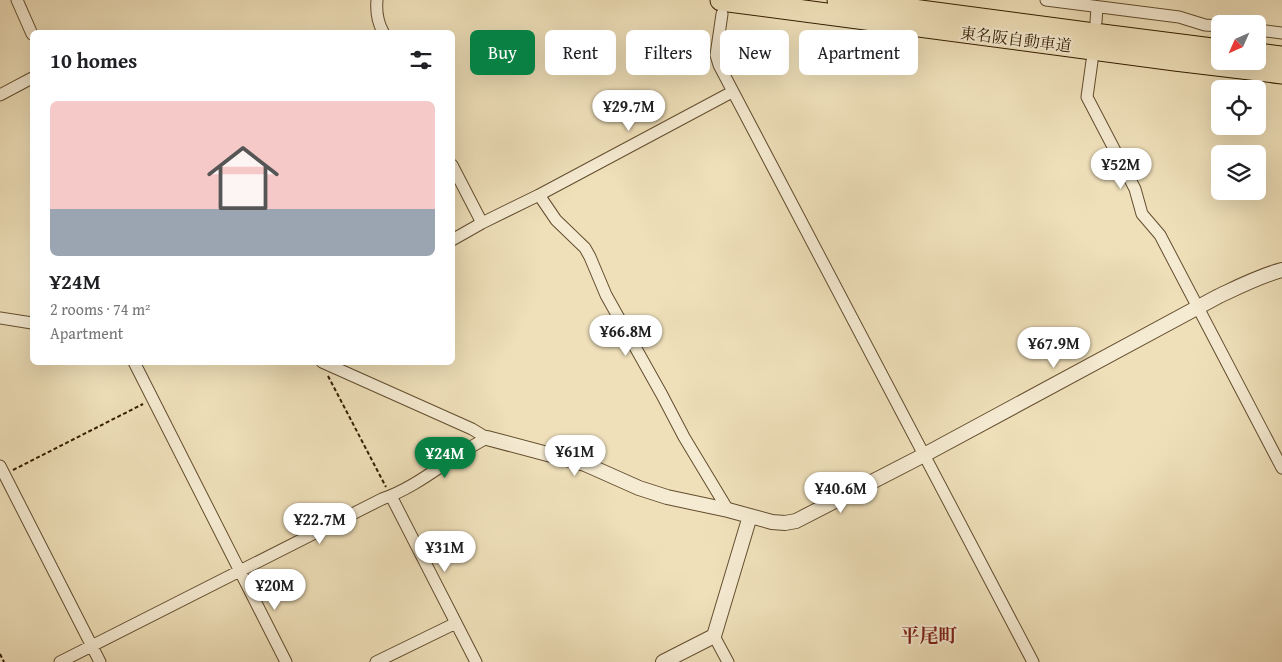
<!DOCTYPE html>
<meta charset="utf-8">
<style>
:root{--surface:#fff;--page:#f6f6f6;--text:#202124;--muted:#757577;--line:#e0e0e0;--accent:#0b8043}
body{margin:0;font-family:"Gentium Book Plus","Noto Serif JP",serif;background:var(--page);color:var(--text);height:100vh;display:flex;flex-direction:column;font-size:19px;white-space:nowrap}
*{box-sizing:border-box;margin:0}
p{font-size:16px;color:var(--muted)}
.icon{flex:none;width:28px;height:28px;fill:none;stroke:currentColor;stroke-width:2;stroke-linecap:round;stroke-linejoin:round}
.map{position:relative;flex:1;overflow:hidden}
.sheet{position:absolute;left:30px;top:30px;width:425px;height:335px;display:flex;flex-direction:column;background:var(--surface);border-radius:8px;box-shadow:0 5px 20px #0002}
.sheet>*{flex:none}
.top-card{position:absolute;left:470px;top:30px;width:475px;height:45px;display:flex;gap:10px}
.needle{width:32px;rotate:225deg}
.buttons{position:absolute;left:1211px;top:15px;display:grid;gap:10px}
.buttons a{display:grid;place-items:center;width:55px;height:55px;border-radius:8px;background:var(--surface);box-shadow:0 5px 20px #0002;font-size:25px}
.price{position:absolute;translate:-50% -42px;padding:0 11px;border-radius:18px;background:#fff;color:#222;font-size:16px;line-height:32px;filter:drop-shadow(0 1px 2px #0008)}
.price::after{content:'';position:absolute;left:50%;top:30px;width:15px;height:11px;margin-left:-8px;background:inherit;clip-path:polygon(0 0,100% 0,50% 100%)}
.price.on{background:var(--accent);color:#fff}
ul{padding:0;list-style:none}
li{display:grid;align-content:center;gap:10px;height:265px;padding:0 20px}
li+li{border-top:1px solid var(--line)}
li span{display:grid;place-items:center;height:155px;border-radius:8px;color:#555}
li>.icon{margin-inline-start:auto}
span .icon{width:90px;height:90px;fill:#fffc;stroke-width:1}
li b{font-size:21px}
h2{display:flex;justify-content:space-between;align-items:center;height:60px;padding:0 20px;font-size:21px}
.chip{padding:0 18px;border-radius:8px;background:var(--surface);box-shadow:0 5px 20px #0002;font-size:18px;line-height:45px}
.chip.on{background:var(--accent);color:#fff}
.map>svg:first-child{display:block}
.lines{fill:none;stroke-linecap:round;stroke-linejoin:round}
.minor-casing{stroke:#634d2e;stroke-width:13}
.tertiary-casing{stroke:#634d2e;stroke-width:16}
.motorway-casing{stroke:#341c00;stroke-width:23}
.path{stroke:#341c00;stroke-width:2;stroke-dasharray:4 2.5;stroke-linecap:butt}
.minor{stroke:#f5ebd2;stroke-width:11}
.tertiary{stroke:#f5ebd2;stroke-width:14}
.motorway{stroke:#efe0ba;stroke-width:21}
.labels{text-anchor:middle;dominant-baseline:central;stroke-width:4;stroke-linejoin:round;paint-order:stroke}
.street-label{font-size:16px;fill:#341c00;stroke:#f5ebd2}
.quarter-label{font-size:19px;font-weight:bold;fill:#7a1f14;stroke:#f5ebd2}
</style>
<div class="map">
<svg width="1282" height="662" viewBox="0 0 1282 662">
<rect width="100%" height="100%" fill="#efe0ba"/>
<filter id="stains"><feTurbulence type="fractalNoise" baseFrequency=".004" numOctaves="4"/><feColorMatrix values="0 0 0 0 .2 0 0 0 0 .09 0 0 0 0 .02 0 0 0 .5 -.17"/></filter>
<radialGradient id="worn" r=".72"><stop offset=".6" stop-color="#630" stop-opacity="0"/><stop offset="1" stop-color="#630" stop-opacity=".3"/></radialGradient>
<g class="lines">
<g class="minor-casing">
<path id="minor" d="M17 0 32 34
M377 0C376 11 378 23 383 32
M1046 0 1179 17 1205 25 1220 26
M722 14 716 55 719 65 1033 662
M1096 22 1097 7
M1258 30 1282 33
M1092 61 1087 97 1135 189 1142 214 1160 235 1282 468
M0 95 32 78
M452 165 482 223
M539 195 556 220 585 248 590 257 606 295 662 395 684 437 728 510
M452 240 482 223 539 195 732 92
M0 318 32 323
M134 362 286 662
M322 362 472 429 487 438
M0 466 100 662
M391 496 476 662
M714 636 728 662
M60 662 382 499C420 486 451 456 487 438
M376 662 456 623"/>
</g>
<g class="tertiary-casing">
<path id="tertiary" d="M487 438 585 464 639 488 667 497 728 510 772 522 785 523 796 521 924 455 1217 297C1238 287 1259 276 1282 270
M663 662 714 636 750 516"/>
</g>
<g class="motorway-casing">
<path id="motorway" d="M721 0 1175 60 1282 73
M838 0 1094 34 1220 50
M1258 54 1282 57"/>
</g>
<path class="path" d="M328 376 386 487
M13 470 143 404
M0 654 4 662"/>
<use href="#minor" class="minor"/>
<use href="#tertiary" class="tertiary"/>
<use href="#motorway" class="motorway"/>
</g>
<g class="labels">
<g class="street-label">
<text transform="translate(1016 39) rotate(7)">東名阪自動車道</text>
</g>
<g class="quarter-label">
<text x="929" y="635">平尾町</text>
</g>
</g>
<rect width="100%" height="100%" filter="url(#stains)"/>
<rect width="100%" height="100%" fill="url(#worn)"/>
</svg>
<div class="buttons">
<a><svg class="needle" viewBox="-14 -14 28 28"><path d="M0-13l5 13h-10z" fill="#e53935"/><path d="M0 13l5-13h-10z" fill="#757577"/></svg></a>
<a><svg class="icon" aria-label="locate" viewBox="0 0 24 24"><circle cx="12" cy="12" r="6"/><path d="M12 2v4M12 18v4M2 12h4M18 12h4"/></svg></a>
<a><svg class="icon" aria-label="layers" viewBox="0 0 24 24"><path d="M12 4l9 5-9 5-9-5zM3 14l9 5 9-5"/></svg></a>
</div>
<b class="price" style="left:629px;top:132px">¥29.7M</b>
<b class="price" style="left:1121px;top:190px">¥52M</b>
<b class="price" style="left:626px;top:357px">¥66.8M</b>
<b class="price" style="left:1054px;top:369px">¥67.9M</b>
<b class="price" style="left:575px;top:477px">¥61M</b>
<b class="price on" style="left:445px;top:479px">¥24M</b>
<b class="price" style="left:841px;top:514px">¥40.6M</b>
<b class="price" style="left:320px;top:545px">¥22.7M</b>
<b class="price" style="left:445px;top:573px">¥31M</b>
<b class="price" style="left:275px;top:611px">¥20M</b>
<div class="top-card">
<a class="chip on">Buy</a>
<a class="chip">Rent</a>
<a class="chip">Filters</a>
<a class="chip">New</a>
<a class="chip">Apartment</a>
</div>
<section class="sheet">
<h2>10 homes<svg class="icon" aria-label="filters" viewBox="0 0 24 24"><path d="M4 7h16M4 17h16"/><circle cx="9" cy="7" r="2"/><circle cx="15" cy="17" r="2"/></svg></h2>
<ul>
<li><span style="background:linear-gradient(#f6c9c9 70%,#9aa5b1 0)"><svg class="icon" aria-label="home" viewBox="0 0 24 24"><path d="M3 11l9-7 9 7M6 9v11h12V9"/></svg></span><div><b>¥24M</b><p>2 rooms · 74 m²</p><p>Apartment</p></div></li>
</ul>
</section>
</div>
